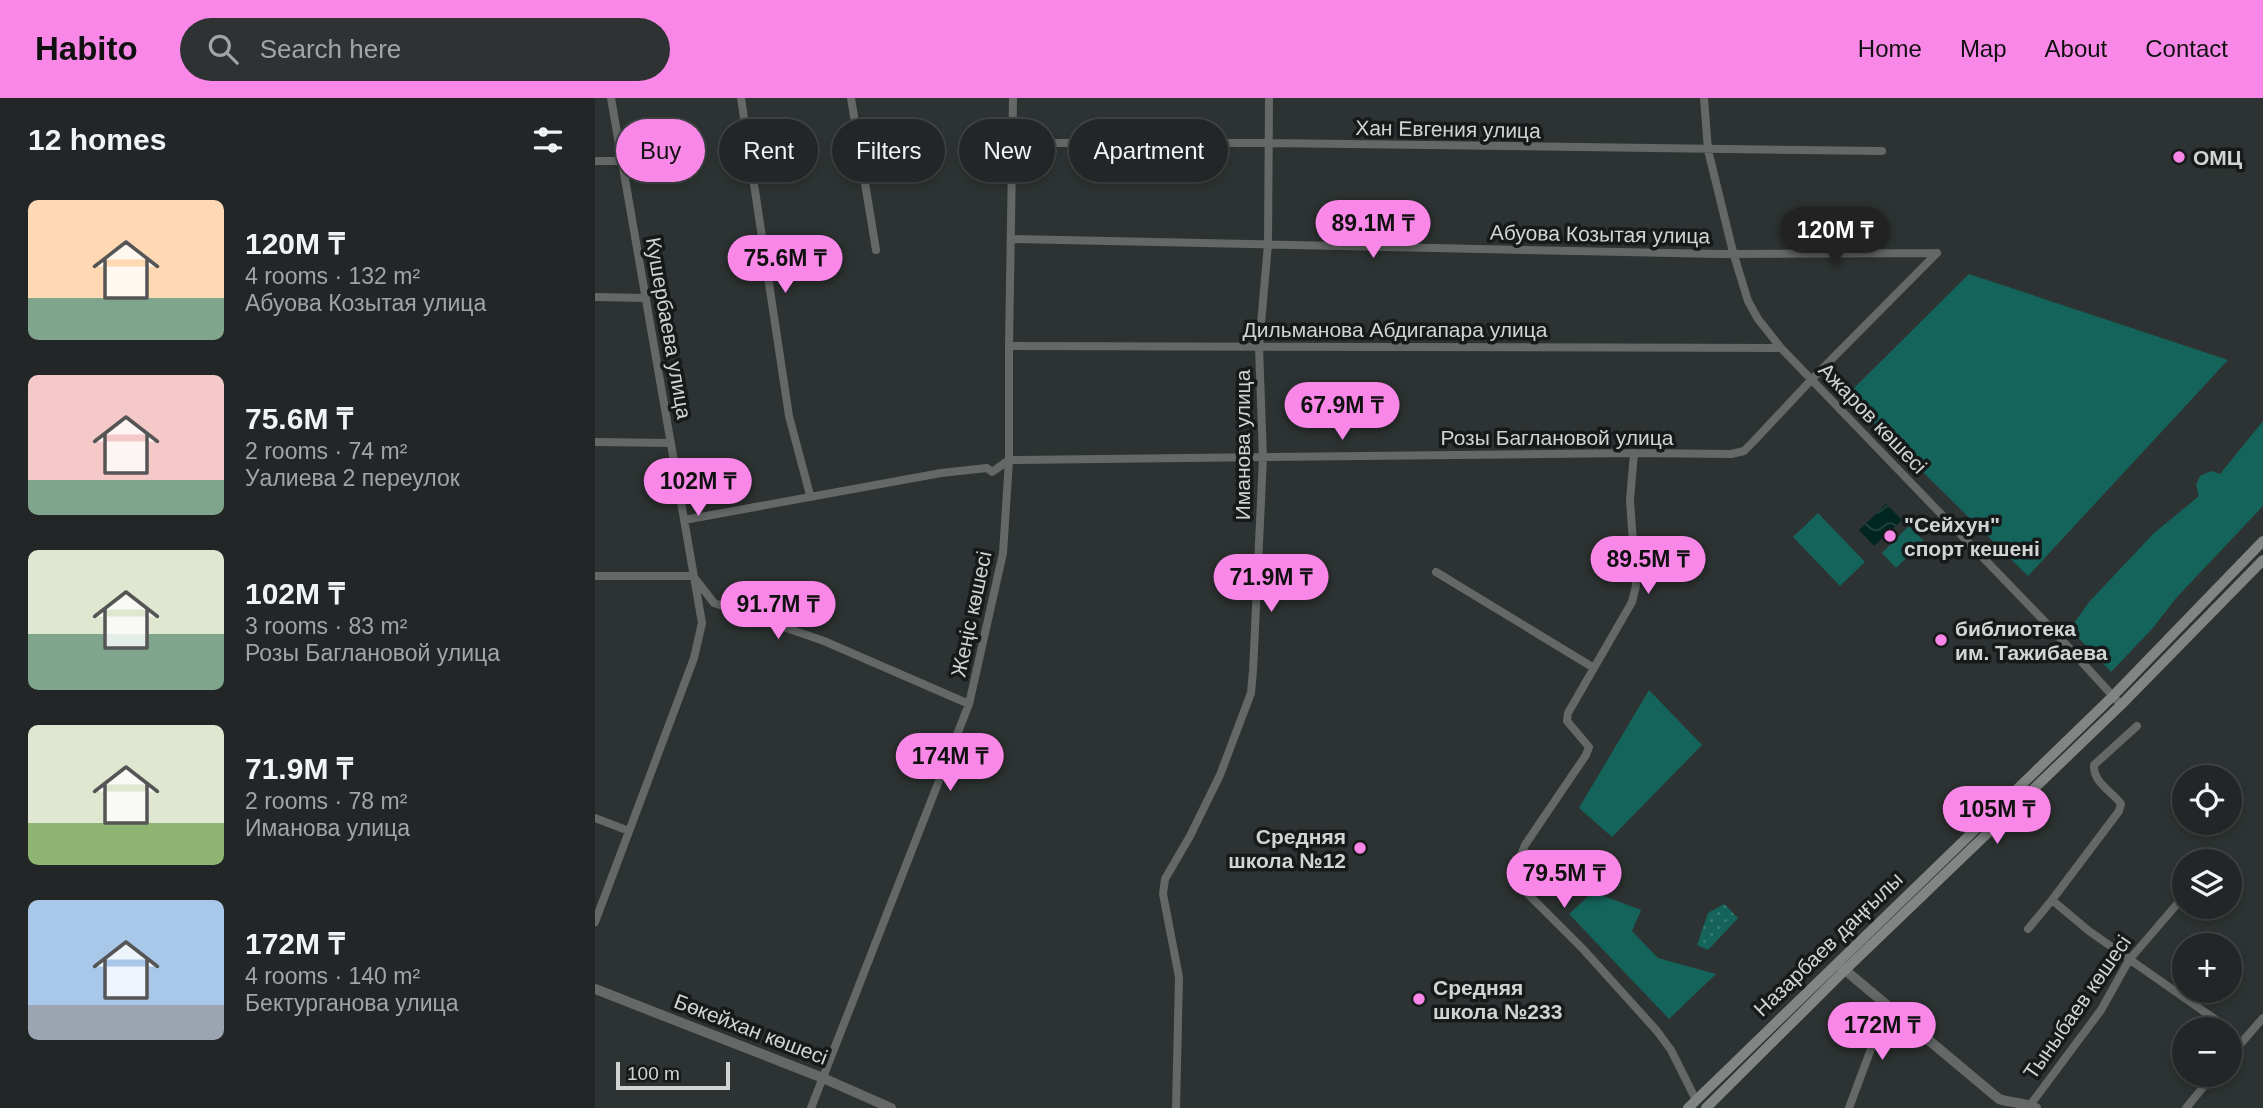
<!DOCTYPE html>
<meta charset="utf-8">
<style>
:root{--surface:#222626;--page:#2e3232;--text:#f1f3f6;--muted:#a2a5a7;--line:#3f4343;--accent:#f987e8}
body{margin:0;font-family:Helvetica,sans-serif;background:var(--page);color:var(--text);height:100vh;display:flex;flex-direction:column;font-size:26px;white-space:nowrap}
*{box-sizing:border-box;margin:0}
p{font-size:23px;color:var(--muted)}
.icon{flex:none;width:38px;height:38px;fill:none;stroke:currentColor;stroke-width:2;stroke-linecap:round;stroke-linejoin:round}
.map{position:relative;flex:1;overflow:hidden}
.sheet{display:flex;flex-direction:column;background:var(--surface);width:595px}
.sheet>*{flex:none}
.guide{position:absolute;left:21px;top:21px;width:665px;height:63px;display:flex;gap:14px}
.buttons{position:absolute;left:1577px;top:667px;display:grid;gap:14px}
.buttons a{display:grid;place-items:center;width:70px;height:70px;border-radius:50%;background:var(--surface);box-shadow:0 4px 10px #0003,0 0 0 2px var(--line);font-size:35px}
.scale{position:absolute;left:21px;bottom:18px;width:114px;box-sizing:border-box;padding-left:7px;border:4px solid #d0d4d3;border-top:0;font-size:19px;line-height:24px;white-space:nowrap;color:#d0d4d3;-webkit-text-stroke:5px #171a1a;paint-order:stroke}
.price{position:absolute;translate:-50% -60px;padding:0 16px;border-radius:24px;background:var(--accent);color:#111;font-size:23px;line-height:46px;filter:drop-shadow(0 2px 4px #0008)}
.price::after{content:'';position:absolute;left:50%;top:42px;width:21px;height:16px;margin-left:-10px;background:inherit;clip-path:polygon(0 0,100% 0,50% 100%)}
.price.on{background:#222;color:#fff}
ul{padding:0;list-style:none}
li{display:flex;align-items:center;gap:21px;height:175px;padding:0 28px}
li span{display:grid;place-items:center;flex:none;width:196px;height:140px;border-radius:10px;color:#555}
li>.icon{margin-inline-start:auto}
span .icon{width:84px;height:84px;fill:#fffc;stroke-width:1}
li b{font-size:30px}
h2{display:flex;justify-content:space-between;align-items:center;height:84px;padding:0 28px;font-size:30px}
.chip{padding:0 24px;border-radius:32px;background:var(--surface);box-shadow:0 4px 10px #0003,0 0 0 2px var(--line);font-size:24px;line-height:63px}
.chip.on{background:var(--accent);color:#111}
header{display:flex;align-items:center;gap:42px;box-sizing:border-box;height:98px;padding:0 35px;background:var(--accent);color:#111}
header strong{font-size:33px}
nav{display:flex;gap:38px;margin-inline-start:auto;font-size:24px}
.search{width:490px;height:63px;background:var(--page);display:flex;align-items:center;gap:18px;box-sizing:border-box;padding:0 24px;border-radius:38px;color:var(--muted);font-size:26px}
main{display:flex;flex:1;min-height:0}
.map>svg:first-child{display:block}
.grass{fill:url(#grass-dots)}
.park{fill:#15645b}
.water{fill:url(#water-waves)}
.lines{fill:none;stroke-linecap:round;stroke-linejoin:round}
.minor{stroke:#656867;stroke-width:8}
.tertiary{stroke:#656867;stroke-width:10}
.secondary{stroke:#818685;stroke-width:10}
.poi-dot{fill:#f987e8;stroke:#171a1a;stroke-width:2.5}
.labels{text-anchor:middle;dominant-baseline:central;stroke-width:7;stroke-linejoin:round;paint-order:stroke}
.street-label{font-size:21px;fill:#d0d4d3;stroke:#171a1a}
.poi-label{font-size:21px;font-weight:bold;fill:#d0d4d3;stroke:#171a1a;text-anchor:start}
</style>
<header>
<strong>Habito</strong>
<div class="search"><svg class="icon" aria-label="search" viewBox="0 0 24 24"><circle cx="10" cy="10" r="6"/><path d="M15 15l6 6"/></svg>Search here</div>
<nav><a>Home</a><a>Map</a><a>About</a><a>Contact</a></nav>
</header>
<main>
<section class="sheet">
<h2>12 homes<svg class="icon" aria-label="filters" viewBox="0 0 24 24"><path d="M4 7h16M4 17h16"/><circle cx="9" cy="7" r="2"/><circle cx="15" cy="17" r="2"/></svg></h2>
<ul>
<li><span style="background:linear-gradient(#ffd9b3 70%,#7fa58c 0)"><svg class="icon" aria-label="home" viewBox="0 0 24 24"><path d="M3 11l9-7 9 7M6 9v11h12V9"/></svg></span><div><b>120M ₸</b><p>4 rooms · 132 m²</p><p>Абуова Козытая улица</p></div></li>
<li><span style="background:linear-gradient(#f6c9c9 75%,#7fa58c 0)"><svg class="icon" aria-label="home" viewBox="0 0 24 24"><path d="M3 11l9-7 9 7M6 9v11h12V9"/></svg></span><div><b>75.6M ₸</b><p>2 rooms · 74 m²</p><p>Уалиева 2 переулок</p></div></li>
<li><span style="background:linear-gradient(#dfe7d0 60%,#7fa58c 0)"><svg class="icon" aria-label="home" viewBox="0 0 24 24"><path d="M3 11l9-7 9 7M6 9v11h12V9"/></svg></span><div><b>102M ₸</b><p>3 rooms · 83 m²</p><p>Розы Баглановой улица</p></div></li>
<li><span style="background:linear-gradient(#dfe7d0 70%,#8fb573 0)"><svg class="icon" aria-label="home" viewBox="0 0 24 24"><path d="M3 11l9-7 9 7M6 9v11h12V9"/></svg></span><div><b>71.9M ₸</b><p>2 rooms · 78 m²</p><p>Иманова улица</p></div></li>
<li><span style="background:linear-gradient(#a9c7e8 75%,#9aa5b1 0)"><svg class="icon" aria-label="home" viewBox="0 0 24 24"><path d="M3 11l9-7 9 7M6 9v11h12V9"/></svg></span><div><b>172M ₸</b><p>4 rooms · 140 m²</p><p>Бектурганова улица</p></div></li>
</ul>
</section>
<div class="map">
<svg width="1668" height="1010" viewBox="0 0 1668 1010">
<defs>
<pattern id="grass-dots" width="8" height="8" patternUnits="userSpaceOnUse" patternTransform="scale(1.75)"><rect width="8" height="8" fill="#15645b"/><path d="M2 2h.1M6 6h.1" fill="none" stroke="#367972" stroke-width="1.8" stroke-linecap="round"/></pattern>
<pattern id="water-waves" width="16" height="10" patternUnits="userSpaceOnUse" patternTransform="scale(1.75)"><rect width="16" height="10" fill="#012520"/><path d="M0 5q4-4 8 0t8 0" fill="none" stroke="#254440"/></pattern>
</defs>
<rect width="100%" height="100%" fill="#2d3332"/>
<path class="grass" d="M1129 806 1143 820 1113 852 1102 847 1113 815Z"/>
<path class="park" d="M1374 176 1633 262 1433 478 1251 298Z
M1668 323V408L1582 499 1557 531 1516 574 1475 531 1494 504 1559 435 1604 398 1601 387 1605 378 1616 373 1625 376Z
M1223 415 1270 464 1245 488 1198 439Z
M1314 428 1329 443 1301 470 1287 455Z
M1054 592 1107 647 1017 739 984 710Z
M998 794 1046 812 1037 833 1063 860 1121 876 1074 921 974 816Z"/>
<path class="water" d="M1291 406 1307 422 1279 448 1264 432Z"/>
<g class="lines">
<path class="minor" d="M146 0 194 318 215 397
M256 0 281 152
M1109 0 1113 52 1138 154 1153 203 1163 221 1186 250 1454 528 1526 607
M418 45H674L1287 53
M0 63H27
M416 141 1123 156 1342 155
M0 199 51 200
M414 248 1186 250
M0 344 76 345
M1039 355 1035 402 1041 488 1037 504 973 615 972 623 994 649 991 657 930 747 924 762V779L931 794 988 851 1062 933 1076 952 1101 1002
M89 422 346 375 392 370 397 374 414 362 1039 355 1136 356 1149 353 1158 344 1217 281 1342 155
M841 474 999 570
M0 478H98L119 505 229 543 374 606
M0 720 34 733
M1457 802 1494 833 1634 931
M0 824 99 560 107 525 16 0
M1433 831 1457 802 1524 713 1526 706C1517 693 1498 685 1499 667L1542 628
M1634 959 1668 920
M216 1010 374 606 408 455 414 362V248L418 0
M581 1010 584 879 568 796 570 781 595 738 625 677 656 595 658 573 668 360 664 249 673 146 674 0
M1254 1010 1292 908
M1433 1010 1506 912 1534 862 1589 798
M1591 1010 1619 976"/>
<path class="tertiary" d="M1244 867 1404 1001C1416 1005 1433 1005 1441 1010
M0 891 228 980 296 1010"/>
<path class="secondary" d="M1093 1010 1517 599 1668 443
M1111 1010 1250 872 1526 607 1668 462"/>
</g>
<g class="poi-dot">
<circle cx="1584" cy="59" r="7"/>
<circle cx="1295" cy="438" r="7"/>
<circle cx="1346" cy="542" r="7"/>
<circle cx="765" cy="750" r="7"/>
<circle cx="824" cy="901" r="7"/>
</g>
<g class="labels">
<g class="street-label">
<text transform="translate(853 31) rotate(1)">Хан Евгения улица</text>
<text transform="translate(1005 136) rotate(1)">Абуова Козытая улица</text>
<text transform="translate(74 230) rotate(80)">Кушербаева улица</text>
<text x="800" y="231">Дильманова Абдигапара улица</text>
<text transform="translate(1278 320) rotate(46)">Ажаров көшесі</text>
<text x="962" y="339">Розы Баглановой улица</text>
<text transform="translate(647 347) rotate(-90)">Иманова улица</text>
<text transform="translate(376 516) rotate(-78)">Жеңіс көшесі</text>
<text transform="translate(1233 846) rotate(-44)">Назарбаев даңғылы</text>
<text transform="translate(1482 909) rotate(-55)">Тыныбаев көшесі</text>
<text transform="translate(156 931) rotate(21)">Бөкейхан көшесі</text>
</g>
<g class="poi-label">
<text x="1598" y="59">ОМЦ</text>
<text x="1309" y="426">"Сейхун"<tspan x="1309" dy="24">спорт кешені</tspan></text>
<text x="1360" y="530">библиотека<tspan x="1360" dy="24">им. Тажибаева</tspan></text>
<text x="751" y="738" text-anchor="end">Средняя<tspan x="751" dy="24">школа №12</tspan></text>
<text x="838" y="889">Средняя<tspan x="838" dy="24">школа №233</tspan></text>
</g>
</g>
</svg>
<div class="buttons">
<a><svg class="icon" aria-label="locate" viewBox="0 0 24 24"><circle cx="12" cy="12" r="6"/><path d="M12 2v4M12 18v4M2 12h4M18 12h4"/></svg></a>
<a><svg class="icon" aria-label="layers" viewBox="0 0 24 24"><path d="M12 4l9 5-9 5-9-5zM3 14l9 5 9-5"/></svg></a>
<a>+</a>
<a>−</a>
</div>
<div class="scale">100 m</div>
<b class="price" style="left:778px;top:162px">89.1M ₸</b>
<b class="price on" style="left:1240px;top:169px">120M ₸</b>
<b class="price" style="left:190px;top:197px">75.6M ₸</b>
<b class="price" style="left:747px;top:344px">67.9M ₸</b>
<b class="price" style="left:103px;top:420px">102M ₸</b>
<b class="price" style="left:1053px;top:498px">89.5M ₸</b>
<b class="price" style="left:676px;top:516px">71.9M ₸</b>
<b class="price" style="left:183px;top:543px">91.7M ₸</b>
<b class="price" style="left:355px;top:695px">174M ₸</b>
<b class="price" style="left:1402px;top:748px">105M ₸</b>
<b class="price" style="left:969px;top:812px">79.5M ₸</b>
<b class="price" style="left:1287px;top:964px">172M ₸</b>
<div class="guide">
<a class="chip on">Buy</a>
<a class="chip">Rent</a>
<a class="chip">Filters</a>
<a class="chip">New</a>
<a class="chip">Apartment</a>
</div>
</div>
</main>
